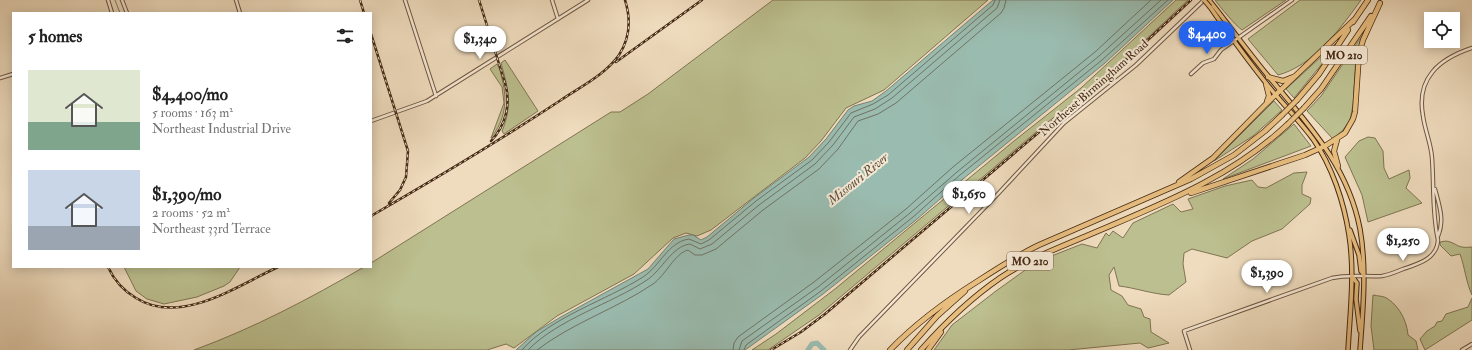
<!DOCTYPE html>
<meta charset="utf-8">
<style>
:root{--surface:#fff;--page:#f2f2f2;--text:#222;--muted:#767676;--accent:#2563eb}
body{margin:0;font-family:"IM FELL Double Pica",serif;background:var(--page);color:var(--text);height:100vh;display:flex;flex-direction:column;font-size:15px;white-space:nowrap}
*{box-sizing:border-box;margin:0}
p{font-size:13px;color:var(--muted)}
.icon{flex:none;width:22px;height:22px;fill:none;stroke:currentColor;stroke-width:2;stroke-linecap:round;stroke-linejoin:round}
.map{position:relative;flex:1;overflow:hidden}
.side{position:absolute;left:12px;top:12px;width:360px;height:256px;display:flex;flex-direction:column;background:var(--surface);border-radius:0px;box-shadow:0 2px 10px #0003}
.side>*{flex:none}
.fabs{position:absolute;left:1424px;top:12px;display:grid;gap:8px}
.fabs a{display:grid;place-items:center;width:36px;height:36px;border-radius:0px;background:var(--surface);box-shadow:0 2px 10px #0003;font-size:20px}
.price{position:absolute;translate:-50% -34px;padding:0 9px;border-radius:14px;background:#fff;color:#222;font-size:13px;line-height:26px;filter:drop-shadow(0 1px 2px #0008)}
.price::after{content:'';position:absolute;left:50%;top:24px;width:12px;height:9px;margin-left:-6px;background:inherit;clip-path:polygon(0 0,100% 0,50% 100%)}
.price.on{background:var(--accent);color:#fff}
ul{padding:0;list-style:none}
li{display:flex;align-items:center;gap:12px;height:100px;padding:0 16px}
li span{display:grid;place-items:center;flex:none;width:112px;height:80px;border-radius:0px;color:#555}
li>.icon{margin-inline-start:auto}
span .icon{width:48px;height:48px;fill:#fffc;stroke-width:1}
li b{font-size:17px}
h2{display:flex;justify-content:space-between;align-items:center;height:48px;padding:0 16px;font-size:17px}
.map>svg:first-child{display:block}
.green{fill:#bcbf8f;stroke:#807452}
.water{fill:#9abcb0;stroke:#788272}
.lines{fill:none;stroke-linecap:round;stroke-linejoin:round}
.shore{stroke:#707362;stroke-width:1}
.stream{stroke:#788272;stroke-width:1}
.river{stroke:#9abcb0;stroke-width:5}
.minor-casing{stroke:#70563e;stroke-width:4.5}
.primary-casing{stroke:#452a14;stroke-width:5.5}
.motorway-casing{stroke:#452a14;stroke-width:6}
.minor{stroke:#f5e8d5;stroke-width:2.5}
.primary{stroke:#e8be7f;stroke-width:3.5}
.motorway{stroke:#e8be7f;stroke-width:4.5}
.rail-casing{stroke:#452a14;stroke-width:2.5}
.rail{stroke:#f5e8d5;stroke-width:1;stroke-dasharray:3;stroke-linecap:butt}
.primary-bridge-casing{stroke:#452a14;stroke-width:5.5;stroke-linecap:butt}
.motorway-bridge-casing{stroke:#452a14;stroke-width:6;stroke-linecap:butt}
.primary-bridge{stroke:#e8be7f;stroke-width:3.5}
.motorway-bridge{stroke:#e8be7f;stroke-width:4.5}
.labels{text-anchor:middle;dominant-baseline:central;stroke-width:4;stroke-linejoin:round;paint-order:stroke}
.shield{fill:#f5e8d5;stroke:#7a634e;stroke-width:1}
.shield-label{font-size:11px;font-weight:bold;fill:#452a14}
.street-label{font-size:12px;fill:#452a14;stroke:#f5e8d5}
.water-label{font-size:13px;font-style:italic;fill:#5a4e3b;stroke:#f5e8d5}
</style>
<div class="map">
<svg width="1472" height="350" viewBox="0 0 1472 350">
<rect width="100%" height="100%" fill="#efdcbe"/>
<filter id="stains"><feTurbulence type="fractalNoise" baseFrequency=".005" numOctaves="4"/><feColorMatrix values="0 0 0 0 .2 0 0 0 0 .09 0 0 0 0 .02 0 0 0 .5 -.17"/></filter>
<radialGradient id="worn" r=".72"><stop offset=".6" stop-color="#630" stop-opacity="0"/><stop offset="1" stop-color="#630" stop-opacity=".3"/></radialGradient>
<path class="green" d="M773 0H988L884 90 846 108 821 141 805 158 711 230 697 236 686 233 673 238 634 274 557 316 514 348 506 344 487 350H194C254 328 309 299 364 267H371V263L611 112H620L648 94Z
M1176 0H1188L1109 74 1048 122 819 315 768 350H752L776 334 835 289 1014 141 1081 88Z
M1215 0H1286L1242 30C1236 26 1220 7 1215 0Z
M1300 0H1361C1341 28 1313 66 1278 75L1248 39Z
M1362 36 1356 56 1353 105 1350 120 1343 130 1333 139 1307 111 1321 96Z
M1336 43 1326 59 1294 98 1286 89Z
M505 60 538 111 504 134 502 131C513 105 508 88 501 63Z
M497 64C500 69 501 74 502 79 508 101 505 120 491 138L504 103 502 87 490 69Z
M1274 101 1282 110 1253 136 1214 161Z
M1294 124 1311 146 1223 179 1253 159Z
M1368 137 1375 138 1383 151 1384 168 1389 179 1409 170 1410 178 1406 188 1422 203 1368 222 1362 195 1345 157 1359 141Z
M1307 172 1302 185V194L1311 198 1310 204 1282 229 1252 241 1227 258 1192 249 1184 253 1183 264 1186 282 1169 295C1152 294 1136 288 1119 286L1114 267 1109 275 1111 290 1122 296 1128 305 1141 309 1144 317 1150 319 1151 332 1169 343 1148 348 1140 343 1068 350H934L952 325 996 291 1035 263 1042 267 1051 262 1049 257 1082 244 1097 248 1106 233 1109 236 1113 231 1123 238 1133 223 1173 204 1181 212 1193 209 1188 199 1225 186 1252 180 1258 187 1266 188 1294 173Z
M1446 241C1458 243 1456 249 1472 247V295C1466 282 1465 268 1460 254L1451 256 1440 245V242Z
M124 267H240L230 282 224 286 197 297 164 304 147 299 136 291Z
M1373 295C1377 296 1385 296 1388 299 1400 307 1407 322 1408 335L1416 341 1418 350H1374L1371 326Z
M1472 298V320L1425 350 1420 339 1427 331 1435 326 1437 322 1442 321 1446 314 1468 307Z"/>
<path class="water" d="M993 0H1173L1105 63 963 179 916 220 823 294 745 350H516L536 332 559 318 648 269 674 239 689 235H693L701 240 707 237 754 198 809 157 826 139 848 110 854 106 872 101 886 91Z"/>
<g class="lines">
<path class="shore" d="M522 350C549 318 607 300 643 277 660 266 668 242 689 239L701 244 709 240 756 201 812 160 829 142 851 113 873 104 888 95 993 5 995 0
M528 350C558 319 611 304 647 280 662 270 672 246 690 244L700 249 712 244 759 205 815 164 833 145 854 117 875 109 892 98 997 8 1000 0
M537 350C572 323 616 309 653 284 665 276 675 253 688 250L695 255H702L716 249 763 210 819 169 838 149 858 121 878 114 896 103 1001 13 1004 8 1006 0
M733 350 734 343 738 337 814 282 906 209 953 167 1095 52 1151 0
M739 350 742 341 818 287 910 213 957 172 1099 56 1161 0
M744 350 746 345 821 291 913 217 960 175 1102 60 1168 0"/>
<path class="stream" d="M115 0 120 13"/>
<path class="river" d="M808 350 812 344 817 343 824 350"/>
<g class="minor-casing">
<path id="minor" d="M108 0 112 13
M122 0 127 13
M236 0 240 13
M405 0 436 96
M552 0 558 19
M1191 74 1203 63 1214 59 1221 50 1292 0
M0 78 13 74
M371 121 427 101 588 0
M1435 189C1439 205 1445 220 1438 236
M850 350 859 337 996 196 1064 123 1136 65 1204 0
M1190 350 1184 331 1332 278C1349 274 1365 277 1382 276 1389 275 1396 272 1403 269 1418 264 1437 259 1438 240 1432 213 1434 185 1432 158 1431 143 1425 131 1423 116 1416 78 1439 59 1472 48
M1462 350 1472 344"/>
</g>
<g class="primary-casing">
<path id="primary" d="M1209 0C1229 25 1248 52 1269 77 1308 124 1348 166 1360 229 1367 269 1363 309 1360 350
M1210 7C1228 33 1246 58 1266 83 1281 102 1298 119 1313 139 1332 166 1344 202 1349 235 1355 273 1350 312 1348 350
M1350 230 1359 255 1361 271 1364 275
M1352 276 1357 283 1356 299 1360 331"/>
</g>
<g class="motorway-casing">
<path id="motorway" d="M1353 22 1368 0
M1268 77 1283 81 1293 77
M1266 84 1269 96 1267 101
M1297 100 1319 74 1348 30
M1304 108 1321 89 1371 16
M1337 140 1334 151 1338 166
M1179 182 1213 158 1266 104 1354 20
M1191 193 1305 155 1325 146 1345 133 1353 119 1355 112 1359 54 1363 40 1380 3
M890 350C917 322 946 301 978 281 998 268 1018 255 1039 245L1191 179 1234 155 1265 131 1282 115
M907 350 937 316 965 291
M921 350C944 324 971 298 1000 278 1025 261 1055 249 1084 237 1156 206 1230 179 1288 124
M928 350 941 332"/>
</g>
<use href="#minor" class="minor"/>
<use href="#primary" class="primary"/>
<use href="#motorway" class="motorway"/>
<g class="rail-casing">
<path id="rail" d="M360 0 364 13
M479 0 505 83C511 104 506 125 491 141
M371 34 408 151 406 177 400 190 389 203
M616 62 702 0
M371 216C435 179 499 141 561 100 580 87 605 75 619 55 630 38 631 19 625 0
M108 267C114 280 124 291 136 298 180 326 237 286 278 267
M771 350 801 332 825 314 1038 133 1111 74 1191 0"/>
</g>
<use href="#rail" class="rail"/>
<g class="primary-bridge-casing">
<path id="primary-bridge" d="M1204 0 1210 7"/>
</g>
<g class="motorway-bridge-casing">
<path id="motorway-bridge" d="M1282 115 1297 100
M1288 124 1304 108"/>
</g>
<use href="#primary-bridge" class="primary-bridge"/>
<use href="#motorway-bridge" class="motorway-bridge"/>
</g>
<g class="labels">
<g class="shield">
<rect x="1321" y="46" width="46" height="18" rx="3"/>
<rect x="1007" y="252" width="46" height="18" rx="3"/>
</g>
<g class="shield-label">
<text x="1344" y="55">MO 210</text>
<text x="1030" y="261">MO 210</text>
</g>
<g class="street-label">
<text transform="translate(1094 88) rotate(-41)">Northeast Birmingham Road</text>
</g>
<g class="water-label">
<text transform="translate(858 179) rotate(-39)">Missouri River</text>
</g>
</g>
<rect width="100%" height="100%" filter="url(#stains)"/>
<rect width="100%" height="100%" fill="url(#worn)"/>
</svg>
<div class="fabs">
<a><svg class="icon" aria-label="locate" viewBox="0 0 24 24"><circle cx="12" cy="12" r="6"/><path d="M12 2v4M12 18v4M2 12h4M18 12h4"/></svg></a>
</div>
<b class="price on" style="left:1207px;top:55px">$4,400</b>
<b class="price" style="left:480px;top:60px">$1,340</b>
<b class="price" style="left:969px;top:215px">$1,650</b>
<b class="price" style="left:1403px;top:262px">$1,250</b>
<b class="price" style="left:1267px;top:294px">$1,390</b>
<section class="side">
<h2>5 homes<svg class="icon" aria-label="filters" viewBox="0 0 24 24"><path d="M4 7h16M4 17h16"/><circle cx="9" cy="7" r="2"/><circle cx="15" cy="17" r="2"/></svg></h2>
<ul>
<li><span style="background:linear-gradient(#dfe7d0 65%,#7fa58c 0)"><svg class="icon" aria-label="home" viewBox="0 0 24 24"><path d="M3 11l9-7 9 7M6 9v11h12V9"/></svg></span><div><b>$4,400/mo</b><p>5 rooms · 163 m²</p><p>Northeast Industrial Drive</p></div></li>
<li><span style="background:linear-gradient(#c9d6e8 70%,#9aa5b1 0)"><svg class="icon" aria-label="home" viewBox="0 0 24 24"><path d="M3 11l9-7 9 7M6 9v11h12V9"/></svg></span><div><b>$1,390/mo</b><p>2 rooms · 52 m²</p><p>Northeast 33rd Terrace</p></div></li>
</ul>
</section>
</div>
